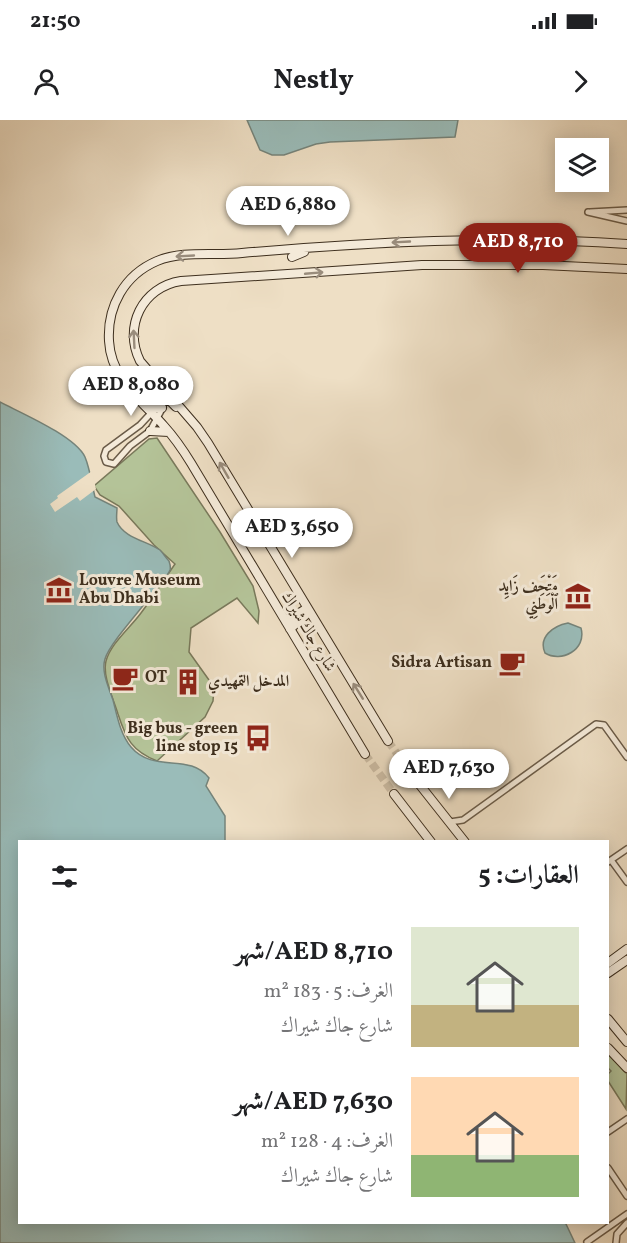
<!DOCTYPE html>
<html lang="ar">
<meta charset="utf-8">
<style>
:root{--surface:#fff;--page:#f2f2f2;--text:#202124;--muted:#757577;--accent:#8f2418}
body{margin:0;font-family:Vollkorn,Amiri,serif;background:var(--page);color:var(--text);direction:rtl;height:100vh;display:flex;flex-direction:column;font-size:22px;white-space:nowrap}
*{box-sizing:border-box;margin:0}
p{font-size:20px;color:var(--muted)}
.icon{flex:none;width:33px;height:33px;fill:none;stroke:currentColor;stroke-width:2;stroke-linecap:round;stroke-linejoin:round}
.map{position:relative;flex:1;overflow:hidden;direction:ltr}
.drawer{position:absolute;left:18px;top:720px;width:591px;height:384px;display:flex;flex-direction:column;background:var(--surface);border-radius:0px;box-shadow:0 3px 15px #0003;direction:rtl}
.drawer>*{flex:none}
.buttons{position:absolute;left:555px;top:18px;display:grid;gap:12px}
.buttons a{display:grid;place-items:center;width:54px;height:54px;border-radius:0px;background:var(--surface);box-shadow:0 3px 15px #0003;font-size:30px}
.price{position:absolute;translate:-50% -51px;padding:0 14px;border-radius:21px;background:#fff;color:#222;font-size:20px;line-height:39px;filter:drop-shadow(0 2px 3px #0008)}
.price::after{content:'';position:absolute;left:50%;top:36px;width:18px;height:14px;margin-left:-9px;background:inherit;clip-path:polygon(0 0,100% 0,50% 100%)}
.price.selected{background:var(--accent);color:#fff}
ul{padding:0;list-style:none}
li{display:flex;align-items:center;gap:18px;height:150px;padding:0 30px}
li span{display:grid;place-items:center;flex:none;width:168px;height:120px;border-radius:0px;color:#555}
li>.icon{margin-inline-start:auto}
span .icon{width:72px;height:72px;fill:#fffc;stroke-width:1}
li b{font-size:26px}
h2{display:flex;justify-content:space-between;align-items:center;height:72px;padding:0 30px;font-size:26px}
.status{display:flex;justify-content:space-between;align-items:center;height:42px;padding:0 30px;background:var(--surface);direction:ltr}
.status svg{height:16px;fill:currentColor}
header{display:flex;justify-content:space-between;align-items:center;height:78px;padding:0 30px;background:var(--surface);font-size:27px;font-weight:700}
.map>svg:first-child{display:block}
.green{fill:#b4c398;stroke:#79795b;stroke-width:1.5}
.water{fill:#9abcb9;stroke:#75847b;stroke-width:1.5}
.pier{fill:#eedfc5}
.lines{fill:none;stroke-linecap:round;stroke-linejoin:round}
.secondary-tunnel{stroke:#cbbca4;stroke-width:8;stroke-dasharray:8 4;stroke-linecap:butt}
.street-casing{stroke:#6a5b48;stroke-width:8}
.secondary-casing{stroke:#3e2f1e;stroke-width:10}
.street{stroke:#f4ead9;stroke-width:5}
.secondary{stroke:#f4ead9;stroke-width:8}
.oneway{stroke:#998c7c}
.labels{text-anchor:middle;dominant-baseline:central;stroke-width:6;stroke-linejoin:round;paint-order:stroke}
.poi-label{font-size:16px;font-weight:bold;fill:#3e2f1e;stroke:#f4ead9;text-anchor:start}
.street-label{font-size:16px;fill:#3e2f1e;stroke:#f4ead9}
</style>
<div class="status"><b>21:50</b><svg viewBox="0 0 49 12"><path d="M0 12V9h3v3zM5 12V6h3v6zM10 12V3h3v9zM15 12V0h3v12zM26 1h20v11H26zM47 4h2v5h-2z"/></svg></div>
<header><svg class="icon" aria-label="forward" viewBox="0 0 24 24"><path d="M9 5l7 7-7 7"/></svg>Nestly<svg class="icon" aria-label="person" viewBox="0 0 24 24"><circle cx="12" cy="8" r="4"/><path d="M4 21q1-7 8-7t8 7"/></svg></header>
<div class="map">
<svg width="627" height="1123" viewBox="0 0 627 1123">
<rect width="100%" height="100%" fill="#eedfc5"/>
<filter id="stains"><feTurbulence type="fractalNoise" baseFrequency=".00333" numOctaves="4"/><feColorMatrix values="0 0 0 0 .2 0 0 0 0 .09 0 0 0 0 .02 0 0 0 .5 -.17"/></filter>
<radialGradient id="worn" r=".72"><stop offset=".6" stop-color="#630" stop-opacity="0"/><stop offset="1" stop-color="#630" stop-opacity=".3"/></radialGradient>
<path class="green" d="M157 318 220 412 253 466 259 491 258 503 237 478 191 508 189 532 214 567 213 581 205 597 157 641C132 631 126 619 118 594 114 580 102 556 106 541 111 523 130 508 141 493 153 477 164 460 175 444L154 425 119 386 100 375 94 366 149 319Z
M608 933 627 954 626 989 608 961V954L611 951 608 948Z"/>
<path class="water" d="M247 0H458L455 17 330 22 316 24 284 35H272L260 30Z
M0 282C21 293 75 316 85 337 90 349 92 365 95 377L117 388C117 392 116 398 117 402 124 418 147 421 160 430 163 433 166 438 169 441 170 444 171 447 170 450 168 455 162 461 159 465 147 483 110 522 105 539 101 552 109 568 113 580 117 595 120 614 131 627 154 654 189 632 209 658L206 666 225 696V721L20 722V1102H565L575 1123H0Z
M568 503 581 508C587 530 561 543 545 533 538 517 553 506 568 503Z"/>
<path class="pier" d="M92 351 96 369 80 381 77 377 55 392 50 384 58 378 57 376Z"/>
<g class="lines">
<path class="secondary-tunnel" d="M388 621 412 655
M365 634 394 674"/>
<g class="street-casing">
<path id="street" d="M588 92 627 101
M590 92 627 90
M153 291 140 305 106 330 104 336 106 342 114 344 130 326 150 311 163 287
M450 702 463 700 596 604 604 605 627 637
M611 740 627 762
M608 742 627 729
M608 1012 627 999
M608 1048 627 1076
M587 1122 627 1094
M616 1123 617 1114 627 1103"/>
</g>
<g class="secondary-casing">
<path id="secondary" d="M292 137 304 132
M529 141 543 138
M543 143 544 120
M162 281H170L176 287
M147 282 156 288H162
M150 311 169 312
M286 502 307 488
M290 509 309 492
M388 621 208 323 197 307 140 241C123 207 142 167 181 161L422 145H543L627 149
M365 634 191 343C183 330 174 317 164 306 141 280 111 259 109 221 107 187 124 155 157 141 183 130 214 136 242 133 370 122 498 115 627 124
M412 655 465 722
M394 674 431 722
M608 843 627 829
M608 853 627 840
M608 899 627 922
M608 928 627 948"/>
</g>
<use href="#street" class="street"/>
<use href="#secondary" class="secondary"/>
</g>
<defs><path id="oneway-shaft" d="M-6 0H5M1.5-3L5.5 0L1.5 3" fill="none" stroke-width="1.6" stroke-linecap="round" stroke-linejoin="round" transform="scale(1.5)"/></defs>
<g class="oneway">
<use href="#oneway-shaft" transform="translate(401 122) rotate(177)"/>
<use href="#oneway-shaft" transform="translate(185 136) rotate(177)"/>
<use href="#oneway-shaft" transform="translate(314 153) rotate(-5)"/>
<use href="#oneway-shaft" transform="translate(134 219) rotate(-93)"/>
<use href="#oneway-shaft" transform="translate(224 350) rotate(-120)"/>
<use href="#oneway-shaft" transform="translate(358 571) rotate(-122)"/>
</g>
<defs>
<g id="museum-bare" transform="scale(2.07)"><path d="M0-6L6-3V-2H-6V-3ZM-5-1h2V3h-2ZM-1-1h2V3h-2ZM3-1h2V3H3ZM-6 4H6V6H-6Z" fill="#8f2418" stroke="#f4ead9" stroke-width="2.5" paint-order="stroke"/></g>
<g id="cafe-bare" transform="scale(2.07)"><path d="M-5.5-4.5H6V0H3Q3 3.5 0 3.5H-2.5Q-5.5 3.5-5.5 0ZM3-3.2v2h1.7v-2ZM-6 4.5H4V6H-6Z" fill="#8f2418" stroke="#f4ead9" stroke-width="2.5" paint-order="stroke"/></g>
<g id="building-bare" transform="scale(2.07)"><path d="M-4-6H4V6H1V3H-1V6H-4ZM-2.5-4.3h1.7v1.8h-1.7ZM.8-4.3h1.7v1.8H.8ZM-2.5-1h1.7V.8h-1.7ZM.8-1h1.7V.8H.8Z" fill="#8f2418" stroke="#f4ead9" stroke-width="2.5" paint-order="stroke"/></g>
<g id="bus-bare" transform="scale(2.07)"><path d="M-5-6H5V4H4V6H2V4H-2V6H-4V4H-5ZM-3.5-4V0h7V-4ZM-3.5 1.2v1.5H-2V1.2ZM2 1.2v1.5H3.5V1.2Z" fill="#8f2418" stroke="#f4ead9" stroke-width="2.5" paint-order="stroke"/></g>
</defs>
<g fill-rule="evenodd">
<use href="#museum-bare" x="59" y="470"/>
<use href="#museum-bare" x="578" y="476"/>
<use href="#cafe-bare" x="512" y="543"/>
<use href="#cafe-bare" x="125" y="558"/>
<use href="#building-bare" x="188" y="562"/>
<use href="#bus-bare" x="258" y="618"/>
</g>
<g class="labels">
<g class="poi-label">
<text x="79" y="461">Louvre Museum<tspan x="79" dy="18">Abu Dhabi</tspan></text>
<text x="558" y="467" text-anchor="end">مَتْحَف زَايِد<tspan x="558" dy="18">ٱلْوَطَنِي</tspan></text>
<text x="492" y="543" text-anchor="end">Sidra Artisan</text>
<text x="145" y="558">OT</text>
<text x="208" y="562">المدخل التمهيدي</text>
<text x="238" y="609" text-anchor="end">Big bus - green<tspan x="238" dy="18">line stop 15</tspan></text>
</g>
<g class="street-label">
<text transform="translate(308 512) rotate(59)">شارع جاك شيراك</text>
</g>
</g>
<rect width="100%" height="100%" filter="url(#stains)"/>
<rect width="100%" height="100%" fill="url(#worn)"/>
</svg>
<div class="buttons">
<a><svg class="icon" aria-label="layers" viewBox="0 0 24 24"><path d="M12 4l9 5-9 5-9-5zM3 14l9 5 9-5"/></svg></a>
</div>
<b class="price" style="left:288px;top:117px">AED 6,880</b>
<b class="price selected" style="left:518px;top:154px">AED 8,710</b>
<b class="price" style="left:131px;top:297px">AED 8,080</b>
<b class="price" style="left:292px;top:439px">AED 3,650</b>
<b class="price" style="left:449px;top:680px">AED 7,630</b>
<section class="drawer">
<h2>العقارات: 5<svg class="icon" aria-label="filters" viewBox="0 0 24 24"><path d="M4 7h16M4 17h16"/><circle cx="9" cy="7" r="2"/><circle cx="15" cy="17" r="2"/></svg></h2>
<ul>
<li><span style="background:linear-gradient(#dfe7d0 65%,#c2b280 0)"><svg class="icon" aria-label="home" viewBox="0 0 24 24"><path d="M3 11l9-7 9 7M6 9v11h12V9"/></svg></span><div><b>AED 8,710/شهر</b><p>الغرف: 5 · 183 m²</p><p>شارع جاك شيراك</p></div></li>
<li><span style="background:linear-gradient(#ffd9b3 65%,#8fb573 0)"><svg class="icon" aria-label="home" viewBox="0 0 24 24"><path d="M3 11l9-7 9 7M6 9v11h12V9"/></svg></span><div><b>AED 7,630/شهر</b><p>الغرف: 4 · 128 m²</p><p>شارع جاك شيراك</p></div></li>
</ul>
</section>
</div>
